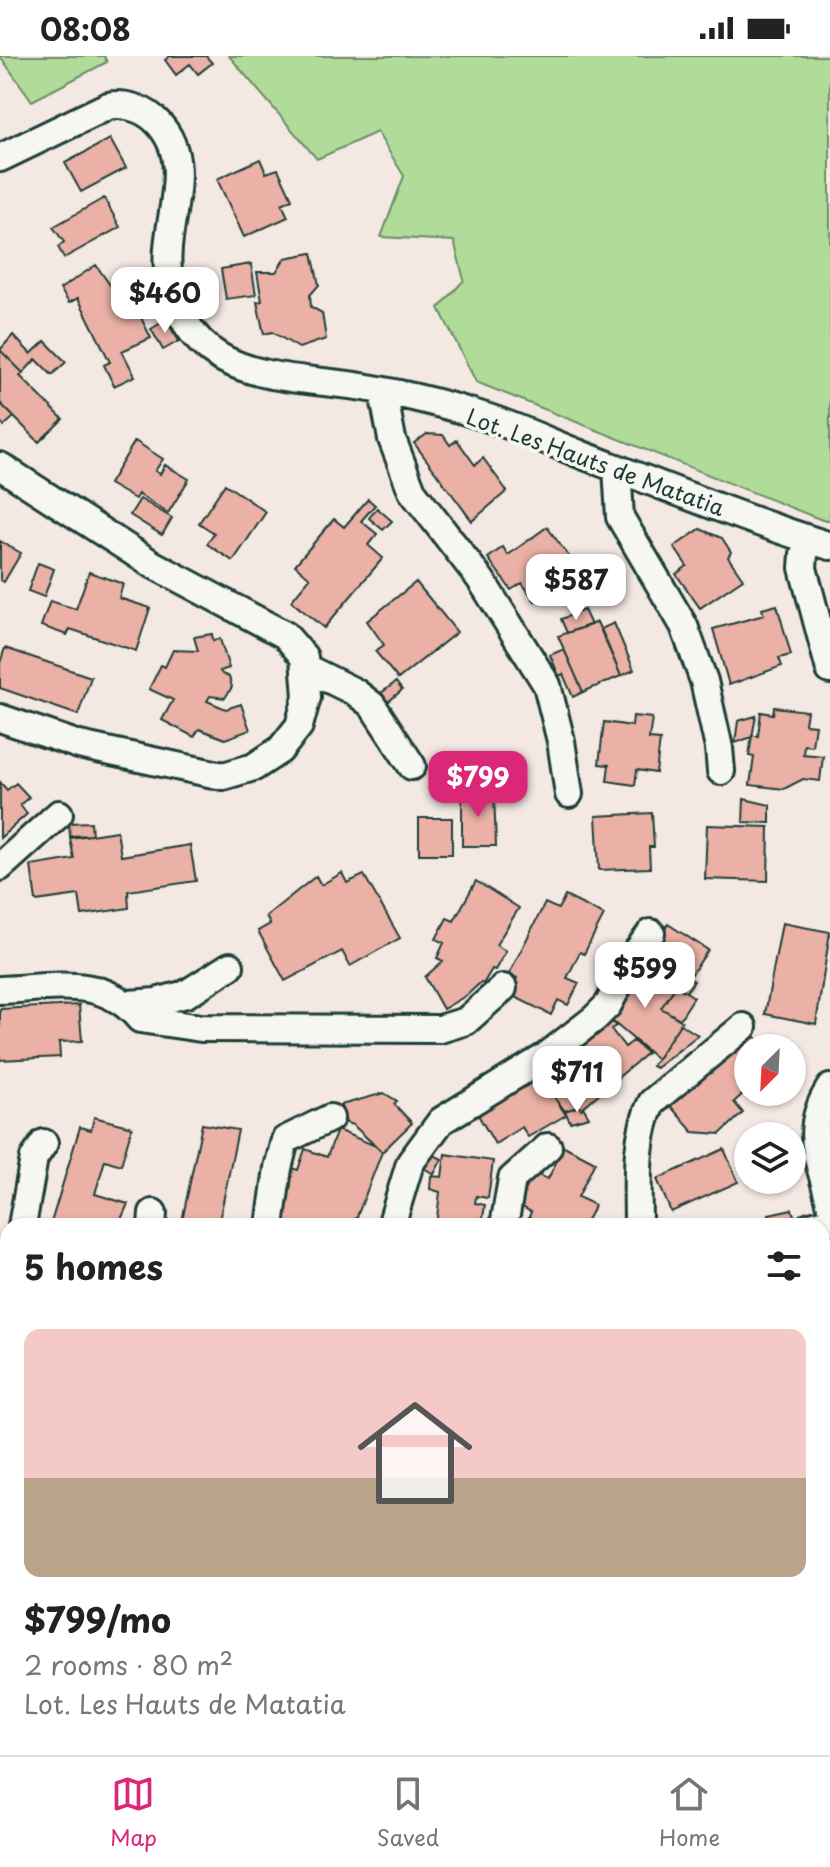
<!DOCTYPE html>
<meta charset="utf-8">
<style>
:root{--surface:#fff;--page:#f2f2f2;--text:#222;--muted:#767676;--line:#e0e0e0;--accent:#db2777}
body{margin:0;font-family:"Playpen Sans",sans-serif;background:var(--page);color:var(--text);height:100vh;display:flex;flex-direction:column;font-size:30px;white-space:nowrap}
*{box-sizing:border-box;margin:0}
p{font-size:26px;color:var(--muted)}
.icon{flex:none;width:44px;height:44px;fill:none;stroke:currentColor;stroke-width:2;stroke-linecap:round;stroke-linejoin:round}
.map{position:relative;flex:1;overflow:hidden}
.details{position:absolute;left:0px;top:1162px;width:830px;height:538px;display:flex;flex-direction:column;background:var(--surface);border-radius:24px 24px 0 0;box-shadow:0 2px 6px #0004}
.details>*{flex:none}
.needle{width:52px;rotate:204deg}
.fabs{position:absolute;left:734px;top:978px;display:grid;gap:16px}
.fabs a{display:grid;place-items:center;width:72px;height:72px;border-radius:50%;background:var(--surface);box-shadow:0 2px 6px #0004;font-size:40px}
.price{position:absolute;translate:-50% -68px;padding:0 18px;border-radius:16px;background:#fff;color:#222;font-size:26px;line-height:52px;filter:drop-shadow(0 2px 4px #0008)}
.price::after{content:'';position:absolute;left:50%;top:48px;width:24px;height:18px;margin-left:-12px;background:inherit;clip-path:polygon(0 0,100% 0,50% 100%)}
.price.active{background:var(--accent);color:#fff}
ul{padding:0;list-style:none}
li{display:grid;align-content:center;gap:16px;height:424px;padding:0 24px}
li+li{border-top:2px solid var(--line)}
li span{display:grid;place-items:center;height:248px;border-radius:16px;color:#555}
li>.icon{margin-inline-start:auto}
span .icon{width:144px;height:144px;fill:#fffc;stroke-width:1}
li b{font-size:34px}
h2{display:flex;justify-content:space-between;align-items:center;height:96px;padding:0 24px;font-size:34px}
.status{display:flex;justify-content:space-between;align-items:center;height:56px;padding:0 40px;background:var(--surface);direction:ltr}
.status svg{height:22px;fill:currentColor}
.dock{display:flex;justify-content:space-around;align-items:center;height:112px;border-top:2px solid var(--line);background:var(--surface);font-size:22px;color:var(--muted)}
.dock a{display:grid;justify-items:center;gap:4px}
.dock .active{color:var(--accent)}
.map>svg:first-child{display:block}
.green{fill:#b1db98;stroke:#688c66;stroke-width:2}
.building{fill:#ebb1a6;stroke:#1f3d34;stroke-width:2}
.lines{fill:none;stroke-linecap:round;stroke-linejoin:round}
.minor-casing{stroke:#1f3d34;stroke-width:32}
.major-casing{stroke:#1f3d34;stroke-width:38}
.minor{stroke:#f6f6f2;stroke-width:26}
.major{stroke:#f6f6f2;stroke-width:32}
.labels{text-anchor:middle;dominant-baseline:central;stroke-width:7;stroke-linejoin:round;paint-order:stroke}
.street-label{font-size:22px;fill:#1f3d34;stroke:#f6f6f2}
</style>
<div class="status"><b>08:08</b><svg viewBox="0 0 49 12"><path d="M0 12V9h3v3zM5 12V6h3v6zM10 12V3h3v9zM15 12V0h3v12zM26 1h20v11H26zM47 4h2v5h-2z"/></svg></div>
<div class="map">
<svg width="830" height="1699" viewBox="0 0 830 1699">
<rect width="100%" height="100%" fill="#f4e8e3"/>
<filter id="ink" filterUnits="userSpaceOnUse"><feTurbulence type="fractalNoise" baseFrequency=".0125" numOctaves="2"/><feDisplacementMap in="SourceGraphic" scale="16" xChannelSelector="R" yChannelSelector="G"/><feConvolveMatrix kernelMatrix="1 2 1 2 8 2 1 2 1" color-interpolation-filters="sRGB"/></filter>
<g filter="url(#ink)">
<path class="green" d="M0 0H104L107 6 32 45Z
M229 0H830V464H822L476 326 439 252 464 224 454 185 381 181 404 120 377 76 317 103Z
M822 1541H830V1699H399L402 1692H822Z"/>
<path class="building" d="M170 0H206L212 7 198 18 190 8 176 19 165 4Z
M110 83 126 112 81 136 65 107Z
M260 103 266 117 278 113 292 143 282 148 288 161 244 181 217 123Z
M104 142 120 171 64 202 58 191 64 186 53 171Z
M312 197 319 229 310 239 311 251 322 257 326 283 299 292 272 276 264 278 257 246 262 245 257 216H276L285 202Z
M251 208 256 239 226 243 221 213Z
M96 209 115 236 126 231 151 282 122 295 135 320 114 330 104 309 110 306 78 242 69 247 60 233Z
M166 264 179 285 163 294 151 273Z
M13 279 31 298 45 285 66 306 52 319 36 303 23 317 0 294Z
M0 294 23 317 20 320 63 363 39 386 0 347Z
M0 347 14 361 4 370 0 365Z
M427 378 443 379 450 389 457 384 475 409 483 402 507 435 472 465 414 387Z
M135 385 163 403 155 415 160 418 165 409 189 423 168 457 138 438 135 443 109 428Z
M225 428 266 456 233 505 207 488 214 477 199 467Z
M140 443 172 462 162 479 130 459Z
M368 443 375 449 361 465 377 478 368 489 383 502 324 572 291 545 310 522 295 509 334 463 344 471Z
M377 452 392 465 383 474 369 462Z
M547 471 579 514 535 545 522 527 511 534 488 502 503 491 508 499Z
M700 473 722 482 731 496 728 501 743 523 700 552 676 518 687 510 674 491Z
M0 485 21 497 4 526 0 524Z
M38 507 54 513 44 541 28 535Z
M89 516 123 528 119 542 150 552 136 595 70 573 67 579 41 570 50 545 76 553Z
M416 526 457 576 398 623 375 595 384 589 367 565Z
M777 549 791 599 779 602 782 610 729 629 713 573 764 559 762 553Z
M584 554 591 569 567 577 561 563Z
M597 566 621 620 583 636 558 580Z
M614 567 634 614 621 620 601 573Z
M212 578 213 584 220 583 229 612 220 615 222 618 229 621 232 631 225 642 210 640 207 645 226 653 241 648 250 674 225 683 199 673 194 681 162 664 173 644 149 633 161 609 165 611 173 594 198 595 194 581Z
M5 592 91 621 78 659 0 632V607Z
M564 593 583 636 573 641 563 618 559 620 550 599Z
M396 626 402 634 388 646 381 637Z
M774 651 807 655 805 668 815 669 812 690 804 689 803 698 823 700 820 725 803 723 784 733 750 729 754 701 749 700 752 679 758 680 761 656 773 658Z
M633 660 652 662 649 683 660 684 656 717 637 714 635 729 607 725 609 709 599 708 604 666 632 670Z
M756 660 752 681 735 687 738 665Z
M0 726 7 734 16 727 29 741 20 749 27 758 0 782Z
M462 733H479L478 737 494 736 496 790H462Z
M744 743 770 749V767L743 766Z
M652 757 654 791H649L650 812 599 814 596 760Z
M419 762H452V798H419Z
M91 766 92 779 70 780 69 767Z
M707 769 769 771 768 825 705 823Z
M117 775 121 800 190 789 196 825 128 835 129 852 82 859 79 839 36 845 31 810 74 803 70 782Z
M342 817 347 827 364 819 400 882 350 910 342 895 285 925 258 875 270 868 266 860 316 820 321 829Z
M476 825 519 852 496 889 506 895 495 914 492 913 483 928 480 927 467 939 443 953 425 921 443 905 437 902 444 887 436 883 447 862 454 865Z
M565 840 604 859 584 898 580 896 567 922 579 927 568 949 558 944 551 959 509 938 517 922 509 918 545 847 558 853Z
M782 867 830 876 816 968 765 958Z
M668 868 708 894 689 922 694 925 686 936 643 908Z
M639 905 676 930 661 952 682 965 657 1003 606 960Z
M676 930 694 941 680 963 661 952Z
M79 949 82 985 59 986 60 1001 0 1004V953Z
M606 960 616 970 611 973 625 991 633 985 647 997 581 1053 579 1050 565 1055 550 1035 560 1027 545 1009Z
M680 968 698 979 656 1012 652 1010Z
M754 979 765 992H748V1033L734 1046 743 1057 720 1078 693 1076 666 1045 726 995 730 999Z
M534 1023 543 1039 550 1035 566 1059 528 1081 522 1071 495 1088 477 1057 505 1041 503 1038Z
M384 1037 397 1045 394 1048 412 1067 382 1096 353 1069 346 1067 341 1049Z
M579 1050 581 1053 583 1051 589 1061 570 1066 565 1055Z
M94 1061 132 1071 121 1109 105 1104 95 1138 128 1148 118 1170 100 1165 98 1170H50L80 1071 91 1074Z
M202 1068 238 1074 218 1170H181Z
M337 1074 376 1090 382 1096 356 1163 349 1170 279 1168 289 1111 298 1114 305 1093 327 1101Z
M564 1090 595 1106 578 1141 595 1149 584 1170H545L529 1161 531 1156 519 1149 533 1117 548 1123Z
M724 1093 738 1126 671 1156 657 1123Z
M430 1097 442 1103 434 1118 422 1111Z
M445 1098 493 1105 488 1142 476 1140 475 1147 485 1149 482 1168 436 1170 440 1136 430 1133 431 1120 442 1121Z
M792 1153 795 1162 772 1168 769 1158Z
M822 1216H830V1252H822Z
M0 1254 8 1255V1307L0 1306Z
M0 1372 8 1373V1410L0 1408Z
M822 1387 830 1390V1441L822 1443Z
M0 1669H8V1692H39L38 1699H0Z
M99 1692H172L171 1699H97Z
M269 1692H333L330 1699H266Z"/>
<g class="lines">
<g class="minor-casing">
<path id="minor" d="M0 102 108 50C124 47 141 52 153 62 202 105 159 169 169 223 175 255 192 284 220 301 259 323 307 323 349 329 388 334 441 347 479 359 513 369 547 385 580 398 663 430 746 464 830 490
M383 336 392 383 412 435 481 524 547 629 561 685 569 738
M0 410 152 508 285 579 304 601 307 641 299 670 280 694 254 711 223 720 79 689 0 662
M617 412 620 461 684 570 704 625 719 692 721 715
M810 484 804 498 803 512 830 614
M306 612 355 636 372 649 412 710
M0 811 59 758
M0 934C53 932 103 918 140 963L201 972 440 973 466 965 503 932
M128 948 156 946 186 938 230 910
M830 1032C803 1073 819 1102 830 1146
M22 1170 34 1102 44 1087
M152 1170 153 1157
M270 1170 278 1112 285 1084 330 1062
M391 1170 410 1107 441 1065 545 1001 595 962 608 949 635 898 651 877
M504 1170 512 1123 548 1091
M638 1170C638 1130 634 1082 652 1046L743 971
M810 1170 830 1165
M0 1229H8
M822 1318 830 1321
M0 1325 8 1327
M0 1631 8 1632
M211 1692 214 1699"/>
</g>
<g class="major-casing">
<path id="major" d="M0 1458 8 1459
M822 1502 830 1503"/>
</g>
<use href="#minor" class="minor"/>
<use href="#major" class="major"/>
</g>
</g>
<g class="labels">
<g class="street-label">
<text transform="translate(596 405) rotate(20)">Lot. Les Hauts de Matatia</text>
</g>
</g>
</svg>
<div class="fabs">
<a><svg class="needle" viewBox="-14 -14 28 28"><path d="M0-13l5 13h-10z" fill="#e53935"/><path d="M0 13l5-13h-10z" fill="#767676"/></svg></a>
<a><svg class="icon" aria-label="layers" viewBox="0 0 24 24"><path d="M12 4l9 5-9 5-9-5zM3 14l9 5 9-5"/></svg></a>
</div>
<b class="price" style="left:165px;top:279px">$460</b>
<b class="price" style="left:576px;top:566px">$587</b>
<b class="price active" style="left:478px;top:763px">$799</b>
<b class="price" style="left:645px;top:954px">$599</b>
<b class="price" style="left:577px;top:1058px">$711</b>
<section class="details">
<h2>5 homes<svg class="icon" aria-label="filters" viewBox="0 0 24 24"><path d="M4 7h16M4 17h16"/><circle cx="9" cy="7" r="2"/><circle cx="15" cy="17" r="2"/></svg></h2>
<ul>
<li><span style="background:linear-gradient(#f6c9c9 60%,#b9a48a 0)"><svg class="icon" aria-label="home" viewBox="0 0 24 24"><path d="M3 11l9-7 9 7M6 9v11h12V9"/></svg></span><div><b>$799/mo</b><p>2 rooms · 80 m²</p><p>Lot. Les Hauts de Matatia</p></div></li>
</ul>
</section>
</div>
<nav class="dock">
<a class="active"><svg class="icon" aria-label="map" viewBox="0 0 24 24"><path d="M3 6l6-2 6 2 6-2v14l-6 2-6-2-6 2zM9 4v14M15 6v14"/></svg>Map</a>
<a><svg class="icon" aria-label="saved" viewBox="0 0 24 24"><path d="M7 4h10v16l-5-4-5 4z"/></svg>Saved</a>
<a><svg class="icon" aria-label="home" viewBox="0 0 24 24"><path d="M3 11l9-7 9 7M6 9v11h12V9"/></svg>Home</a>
</nav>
